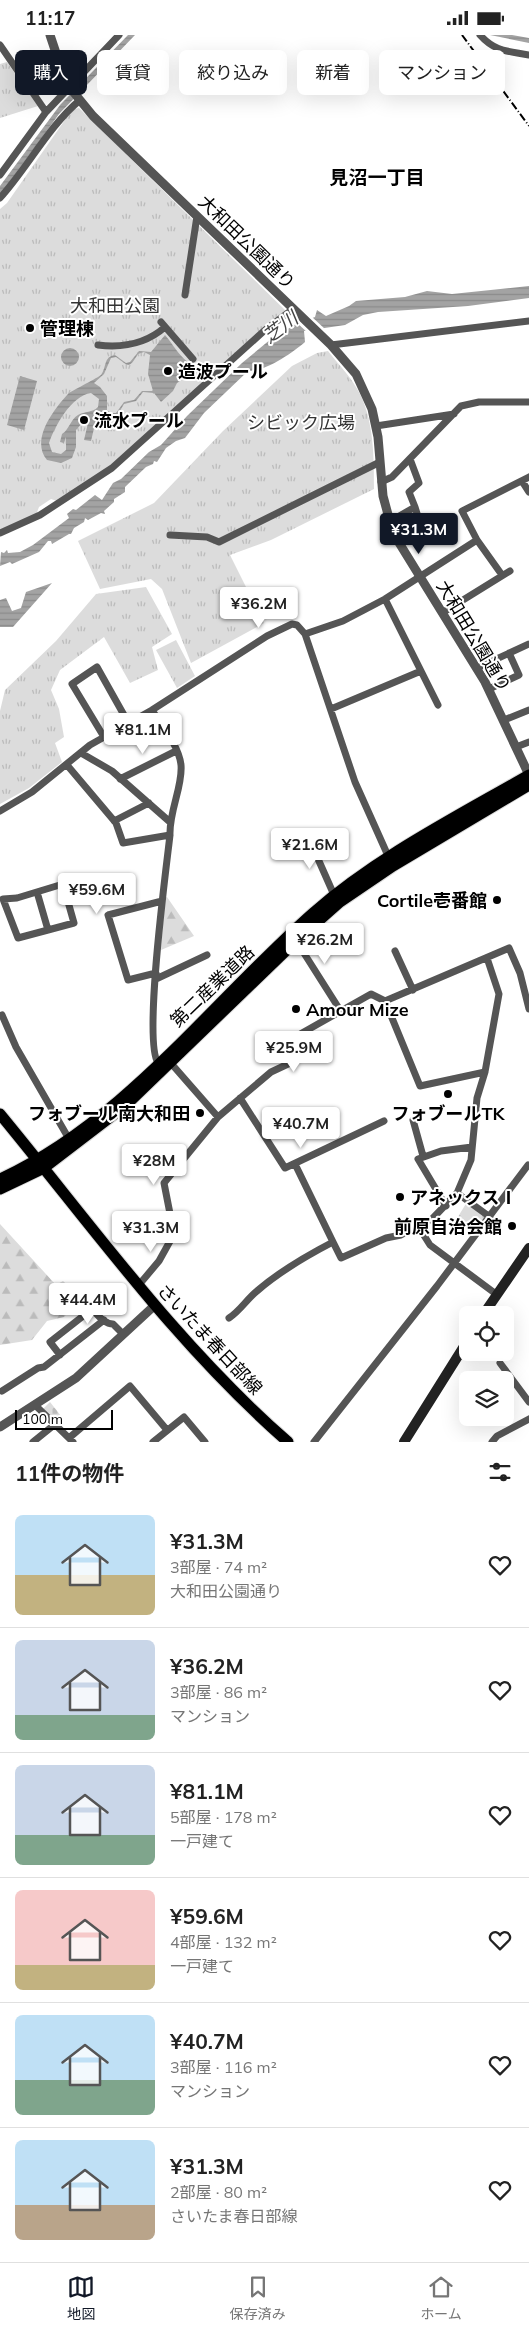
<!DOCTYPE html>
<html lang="ja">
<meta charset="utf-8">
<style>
:root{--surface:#fff;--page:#f2f2f2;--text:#222;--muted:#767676;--line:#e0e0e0;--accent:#111827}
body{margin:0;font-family:Mulish,"Noto Sans JP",sans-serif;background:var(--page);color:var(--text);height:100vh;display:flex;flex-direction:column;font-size:19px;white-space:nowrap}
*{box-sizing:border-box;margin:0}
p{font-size:16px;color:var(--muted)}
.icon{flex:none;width:28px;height:28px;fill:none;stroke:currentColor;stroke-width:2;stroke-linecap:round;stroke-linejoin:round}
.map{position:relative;height:1407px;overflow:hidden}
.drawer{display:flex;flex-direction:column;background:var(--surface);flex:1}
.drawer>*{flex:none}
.top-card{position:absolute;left:15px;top:15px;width:500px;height:45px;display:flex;gap:10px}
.controls{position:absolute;left:459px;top:1271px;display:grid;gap:10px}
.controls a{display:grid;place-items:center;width:55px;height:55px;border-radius:8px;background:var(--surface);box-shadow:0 5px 20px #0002;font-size:25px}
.scale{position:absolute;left:15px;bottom:12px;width:98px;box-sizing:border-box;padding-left:5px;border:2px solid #000;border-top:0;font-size:14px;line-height:18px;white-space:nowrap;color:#000;-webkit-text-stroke:4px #fff;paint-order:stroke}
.price{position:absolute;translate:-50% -42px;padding:0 11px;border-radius:5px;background:#fff;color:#222;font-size:16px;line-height:32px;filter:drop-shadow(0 1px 2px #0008)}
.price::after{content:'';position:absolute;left:50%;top:30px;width:15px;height:11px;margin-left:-8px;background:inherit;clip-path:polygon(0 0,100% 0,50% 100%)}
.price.on{background:var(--accent);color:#fff}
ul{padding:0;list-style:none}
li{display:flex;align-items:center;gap:15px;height:125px;padding:0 15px}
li+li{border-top:1px solid var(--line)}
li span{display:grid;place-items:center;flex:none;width:140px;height:100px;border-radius:8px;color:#555}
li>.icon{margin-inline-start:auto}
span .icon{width:60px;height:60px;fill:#fffc;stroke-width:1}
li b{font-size:21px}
h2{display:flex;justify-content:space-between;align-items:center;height:60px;padding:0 15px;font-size:21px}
.pill{padding:0 18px;border-radius:8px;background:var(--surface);box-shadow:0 5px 20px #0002;font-size:18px;line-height:45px}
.pill.on{background:var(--accent);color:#fff}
.status{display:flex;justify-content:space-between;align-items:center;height:35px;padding:0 25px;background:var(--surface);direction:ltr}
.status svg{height:14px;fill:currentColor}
.menu{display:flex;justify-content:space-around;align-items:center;height:70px;border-top:1px solid var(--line);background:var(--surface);font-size:14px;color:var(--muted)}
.menu a{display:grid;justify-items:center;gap:2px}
.menu .on{color:var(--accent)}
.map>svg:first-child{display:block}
.forest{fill:url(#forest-firs)}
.cemetery{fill:url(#cemetery-stones)}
.park{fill:url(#park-tufts)}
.water{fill:url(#water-rules);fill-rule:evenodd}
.pier{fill:#fff}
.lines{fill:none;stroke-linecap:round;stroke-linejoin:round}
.primary-casing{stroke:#dbdbdb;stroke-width:13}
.minor{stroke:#555;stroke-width:7}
.tertiary{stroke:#555;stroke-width:9}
.secondary{stroke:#222;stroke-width:10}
.primary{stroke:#000;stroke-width:11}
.rail{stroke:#000;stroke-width:2;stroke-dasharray:8 2.5 1 2.5;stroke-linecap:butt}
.poi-dot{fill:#000;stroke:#fff;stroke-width:2}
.labels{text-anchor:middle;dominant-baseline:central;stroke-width:4;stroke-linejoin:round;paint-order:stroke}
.street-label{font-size:18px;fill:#000;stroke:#fff}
.park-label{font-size:18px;fill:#333;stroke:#fff}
.poi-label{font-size:18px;font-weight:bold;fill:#000;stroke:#fff;text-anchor:start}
.neighbourhood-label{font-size:19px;font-weight:bold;fill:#000;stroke:#fff}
.water-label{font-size:19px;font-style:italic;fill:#444;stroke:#fff}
</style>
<div class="status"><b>11:17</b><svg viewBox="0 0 49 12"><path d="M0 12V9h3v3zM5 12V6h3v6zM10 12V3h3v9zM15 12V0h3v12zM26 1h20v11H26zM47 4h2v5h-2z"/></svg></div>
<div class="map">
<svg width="529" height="1407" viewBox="0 0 529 1407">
<defs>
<pattern id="forest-firs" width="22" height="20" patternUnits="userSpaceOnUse" patternTransform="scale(1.25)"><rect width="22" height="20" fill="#dcdcdc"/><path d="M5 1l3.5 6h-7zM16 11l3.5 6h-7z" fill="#bbb"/></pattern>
<pattern id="cemetery-stones" width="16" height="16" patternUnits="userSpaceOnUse" patternTransform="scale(1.25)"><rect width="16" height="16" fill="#dcdcdc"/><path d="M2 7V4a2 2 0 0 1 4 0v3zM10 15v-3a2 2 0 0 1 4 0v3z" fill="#bbb"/></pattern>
<pattern id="park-tufts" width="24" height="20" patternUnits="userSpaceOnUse" patternTransform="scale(1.25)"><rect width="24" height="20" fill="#dcdcdc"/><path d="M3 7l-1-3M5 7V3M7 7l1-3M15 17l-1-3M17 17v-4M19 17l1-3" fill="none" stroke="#bbb"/></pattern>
<pattern id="water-rules" width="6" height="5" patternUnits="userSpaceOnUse" patternTransform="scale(1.25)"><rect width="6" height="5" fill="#a3a3a3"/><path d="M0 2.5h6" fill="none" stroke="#8b8b8b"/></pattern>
</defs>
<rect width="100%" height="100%" fill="#fff"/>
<path class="forest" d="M167 862 194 901 161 915 165 863Z
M0 1189 56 1250 63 1246 81 1263 64 1282 47 1286 32 1305 0 1310Z"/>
<path class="cemetery" d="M50 1367 61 1381 56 1386 43 1374Z"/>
<path class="park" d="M7 27 38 71 0 83V29Z
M79 73 286 276 110 431 57 466 51 464 39 472 36 480 0 496V174L7 168 67 82 75 74Z
M328 316C339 330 352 343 360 359 374 388 374 422 374 454L271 505 230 520 264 588 191 628 162 554 151 544 100 554 78 506 154 468 223 396 292 331 317 318Z
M146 552 172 599 152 612 158 635 130 648 104 602 60 635 51 655 59 674 64 702 55 708 62 727 29 753 0 769V676L5 655 56 606 96 559Z
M176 605 195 641 177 653 156 615Z
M467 1167 485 1181 478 1191 453 1190Z"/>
<path class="water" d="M128 0H135L59 79 0 160V151L60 70Z
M490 0H512L529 3V8Z
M529 251V263L468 271 378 277 363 280 345 290 304 296 305 307C292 318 265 337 248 336L204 378 185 403 176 406 166 413 157 427 154 426 153 429 146 432 125 452V457L114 464V467L104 476 105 479 101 478 88 485 85 483 84 487 74 493 71 499H69L52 509 51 506H48L39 517 12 529 10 527 0 531 1 517 4 518 7 515 8 518 20 517 33 510 69 483 67 479 73 474 76 475 95 460 102 465 113 448 121 444 149 417 161 410 187 381 242 328 271 304 296 289 315 282 317 275 326 281 349 271 356 266 405 262 427 256 452 259Z
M165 300C173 309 178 320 188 327V341L177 348 173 356 161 367 154 358 143 357 136 366 124 369 118 379 113 380 105 378 96 385 91 406 84 405 88 388 83 387 76 395V412L72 423 61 428 47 425C30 405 54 374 68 359 71 356 94 345 101 340 107 332 103 322 115 320L126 328 130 327 139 316 151 317ZM144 317 150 320 148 339 153 356H142L134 365 124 367 116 378H111L107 375V361L100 352 94 348 104 339 111 323 116 322C129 331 128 335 138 319ZM91 358 99 364 98 372C92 378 85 376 78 380 70 385 69 395 62 399L60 407 64 408 66 402V415L61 419 52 417 49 408C55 391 71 361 91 358Z
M61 322a9 9 0 1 1 18 0a9 9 0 1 1-18 0Z
M20 341 37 346 24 395 7 390Z
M52 548 13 592H0V565L6 563 12 576 21 573 26 557Z"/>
<path class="pier" d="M311 281 326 295 308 298 296 287Z"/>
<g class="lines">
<g class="primary-casing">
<path id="primary" d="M0 1079C94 1193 176 1309 288 1407
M0 1144C126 1086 211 968 313 878 377 822 456 782 529 740
M0 1154 44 1133 125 1071 296 906 340 867 393 831 529 750"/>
</g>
<path class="minor" d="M480 0C495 17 508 16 529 20
M0 10 46 77
M0 140 46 77 119 0
M0 163C28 132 48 92 80 65
M185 260 197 181
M161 287 193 324
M98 310C123 313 146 309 165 292
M331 310 529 286
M376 391 454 379
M522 446 529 457
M381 447 392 442 461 371 479 367H529
M415 472 419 485
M389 487 415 472 409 457 419 448 410 424
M0 498 40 480 112 433 265 295 293 274
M170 500 207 502 219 507 380 427
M477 505 502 540
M385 564 438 670
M442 578 510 536
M305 599 343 586 385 564 477 505 462 476 529 442
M477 633 529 609
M489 654 519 640 509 618
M331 674 421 636
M152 675C162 691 179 711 181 730 183 751 169 776 170 800 166 835 143 1006 158 1028
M504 685 529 675
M104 702 72 649 97 632 129 689
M516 712 529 707
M81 718 112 736 170 787
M67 730 116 788 123 808 170 800
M120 744 176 716
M0 776 32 757 90 710 152 675 267 601 292 589 297 590 305 599 355 747 389 823
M114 786 149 768
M307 799 334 860
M37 857 48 895 74 888 63 849 17 863 3 864 18 903 48 895
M295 904 340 975
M395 916 413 955
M156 938 128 945 108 880 162 866
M156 944 207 920
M385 966 509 913 520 938 529 974
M2 980 16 1012 69 1104
M169 1026 218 1082
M240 1063 285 1133 384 1086
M413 1085 423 1121
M295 1129 333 1207
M457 1158 490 1182
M446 1171 418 1124 441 1116 472 1112
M418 1191 430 1210 496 1259
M138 1251 159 1226 174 1199 164 1148 218 1082 271 1037 303 1022 295 1002 371 959 385 966 420 1051 485 1037
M229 1283C240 1276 247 1264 257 1256 280 1236 306 1221 333 1207L341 1223 386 1203 401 1200 432 1184 457 1158 471 1125 477 1063 485 1037 499 959 487 923
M60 1320 50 1307 92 1274C98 1280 104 1289 113 1289L123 1299
M500 1328 529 1367
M2 1356 38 1333 44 1332 104 1285
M35 1370 73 1407
M69 1403 130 1351 167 1395
M33 1407 54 1390
M153 1407 184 1382 205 1407
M314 1407 437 1251 528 1130 529 1131
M492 1407 497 1401 529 1384"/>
<path class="tertiary" d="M50 0 66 48 93 81 331 310 356 339 372 374 378 402 383 461 393 498 485 647 529 740
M0 1392 76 1343 154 1271"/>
<path class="secondary" d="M483 1280 529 1213
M404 1407 468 1305"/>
<use href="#primary" class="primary"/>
<path class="rail" d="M462 0 529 91"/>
</g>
<g class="poi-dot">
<circle cx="30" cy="293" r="5"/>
<circle cx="168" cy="336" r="5"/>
<circle cx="84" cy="385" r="5"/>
<circle cx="497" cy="865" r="5"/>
<circle cx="296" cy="974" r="5"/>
<circle cx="448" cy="1059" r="5"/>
<circle cx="200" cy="1078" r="5"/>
<circle cx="400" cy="1162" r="5"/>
<circle cx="512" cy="1191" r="5"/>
</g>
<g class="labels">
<g class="street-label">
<text transform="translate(247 207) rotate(44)">大和田公園通り</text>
<text transform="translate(474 601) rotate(59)">大和田公園通り</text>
<text transform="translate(212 951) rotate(-44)">第二産業道路</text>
<text transform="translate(210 1304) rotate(47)">さいたま春日部線</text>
</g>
<g class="park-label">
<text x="115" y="270">大和田公園</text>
<text x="301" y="387">シビック広場</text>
</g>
<g class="poi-label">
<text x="40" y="293">管理棟</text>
<text x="178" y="336">造波プール</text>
<text x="94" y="385">流水プール</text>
<text x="487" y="865" text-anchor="end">Cortile壱番館</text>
<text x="306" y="974">Amour Mize</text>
<text x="190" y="1078" text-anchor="end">フォブール南大和田</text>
<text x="448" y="1078" text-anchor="middle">フォブールTK</text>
<text x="410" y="1162">アネックスⅠ</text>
<text x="502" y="1191" text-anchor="end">前原自治会館</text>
</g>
<g class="neighbourhood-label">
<text x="377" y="142">見沼一丁目</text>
</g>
<g class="water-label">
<text transform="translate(280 292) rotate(-37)">芝川</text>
</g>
</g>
</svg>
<div class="controls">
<a><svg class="icon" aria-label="locate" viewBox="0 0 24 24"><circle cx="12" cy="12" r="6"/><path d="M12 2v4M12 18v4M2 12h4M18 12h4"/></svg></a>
<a><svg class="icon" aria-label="layers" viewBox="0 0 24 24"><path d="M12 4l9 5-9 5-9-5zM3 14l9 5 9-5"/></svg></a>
</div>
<div class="scale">100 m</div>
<b class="price on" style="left:419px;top:520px">¥31.3M</b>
<b class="price" style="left:259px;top:594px">¥36.2M</b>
<b class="price" style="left:143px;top:720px">¥81.1M</b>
<b class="price" style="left:310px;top:835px">¥21.6M</b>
<b class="price" style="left:97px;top:880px">¥59.6M</b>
<b class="price" style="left:325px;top:930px">¥26.2M</b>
<b class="price" style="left:294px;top:1038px">¥25.9M</b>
<b class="price" style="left:301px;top:1114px">¥40.7M</b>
<b class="price" style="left:154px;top:1151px">¥28M</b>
<b class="price" style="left:151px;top:1218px">¥31.3M</b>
<b class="price" style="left:88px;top:1290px">¥44.4M</b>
<div class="top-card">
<a class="pill on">購入</a>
<a class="pill">賃貸</a>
<a class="pill">絞り込み</a>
<a class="pill">新着</a>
<a class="pill">マンション</a>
</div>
</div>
<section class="drawer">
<h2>11件の物件<svg class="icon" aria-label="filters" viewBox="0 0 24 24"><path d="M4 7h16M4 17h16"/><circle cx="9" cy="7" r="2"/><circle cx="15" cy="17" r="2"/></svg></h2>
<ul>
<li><span style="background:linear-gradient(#bfe0f5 60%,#c2b280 0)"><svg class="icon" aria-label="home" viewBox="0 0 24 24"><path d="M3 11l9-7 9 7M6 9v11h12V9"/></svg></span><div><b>¥31.3M</b><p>3部屋 · 74 m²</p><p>大和田公園通り</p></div><svg class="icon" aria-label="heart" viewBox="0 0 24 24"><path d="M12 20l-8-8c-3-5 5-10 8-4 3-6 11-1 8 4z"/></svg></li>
<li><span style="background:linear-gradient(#c9d6e8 75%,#7fa58c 0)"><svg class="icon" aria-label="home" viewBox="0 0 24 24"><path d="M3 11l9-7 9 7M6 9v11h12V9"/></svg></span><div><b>¥36.2M</b><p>3部屋 · 86 m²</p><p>マンション</p></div><svg class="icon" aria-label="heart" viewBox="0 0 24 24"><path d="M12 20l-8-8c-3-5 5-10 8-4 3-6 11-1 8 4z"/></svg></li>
<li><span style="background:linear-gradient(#c9d6e8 70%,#7fa58c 0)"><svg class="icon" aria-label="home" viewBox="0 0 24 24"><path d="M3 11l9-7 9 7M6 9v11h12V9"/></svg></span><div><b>¥81.1M</b><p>5部屋 · 178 m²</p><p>一戸建て</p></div><svg class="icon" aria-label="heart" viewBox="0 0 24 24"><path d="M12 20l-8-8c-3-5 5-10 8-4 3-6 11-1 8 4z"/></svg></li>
<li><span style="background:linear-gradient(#f6c9c9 75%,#c2b280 0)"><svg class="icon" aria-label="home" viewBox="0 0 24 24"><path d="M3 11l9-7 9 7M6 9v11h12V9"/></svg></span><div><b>¥59.6M</b><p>4部屋 · 132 m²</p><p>一戸建て</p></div><svg class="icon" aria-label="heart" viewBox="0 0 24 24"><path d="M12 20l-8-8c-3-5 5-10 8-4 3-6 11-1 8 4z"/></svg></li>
<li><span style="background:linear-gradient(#bfe0f5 65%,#7fa58c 0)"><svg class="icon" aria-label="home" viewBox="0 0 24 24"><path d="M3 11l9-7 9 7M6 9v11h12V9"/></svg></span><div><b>¥40.7M</b><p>3部屋 · 116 m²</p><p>マンション</p></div><svg class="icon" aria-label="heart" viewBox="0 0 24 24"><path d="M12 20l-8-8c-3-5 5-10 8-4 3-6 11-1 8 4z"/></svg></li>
<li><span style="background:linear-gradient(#bfe0f5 65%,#b9a48a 0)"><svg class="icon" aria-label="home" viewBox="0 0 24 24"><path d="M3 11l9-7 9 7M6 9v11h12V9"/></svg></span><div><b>¥31.3M</b><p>2部屋 · 80 m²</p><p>さいたま春日部線</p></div><svg class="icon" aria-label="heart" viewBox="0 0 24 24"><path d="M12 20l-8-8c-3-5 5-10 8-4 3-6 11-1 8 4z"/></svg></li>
</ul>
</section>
<nav class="menu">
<a class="on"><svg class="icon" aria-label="map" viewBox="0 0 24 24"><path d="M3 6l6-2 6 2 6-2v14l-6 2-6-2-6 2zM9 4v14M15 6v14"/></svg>地図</a>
<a><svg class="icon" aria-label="saved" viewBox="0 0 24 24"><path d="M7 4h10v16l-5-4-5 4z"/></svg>保存済み</a>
<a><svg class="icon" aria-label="home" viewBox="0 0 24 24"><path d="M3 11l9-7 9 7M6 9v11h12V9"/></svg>ホーム</a>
</nav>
